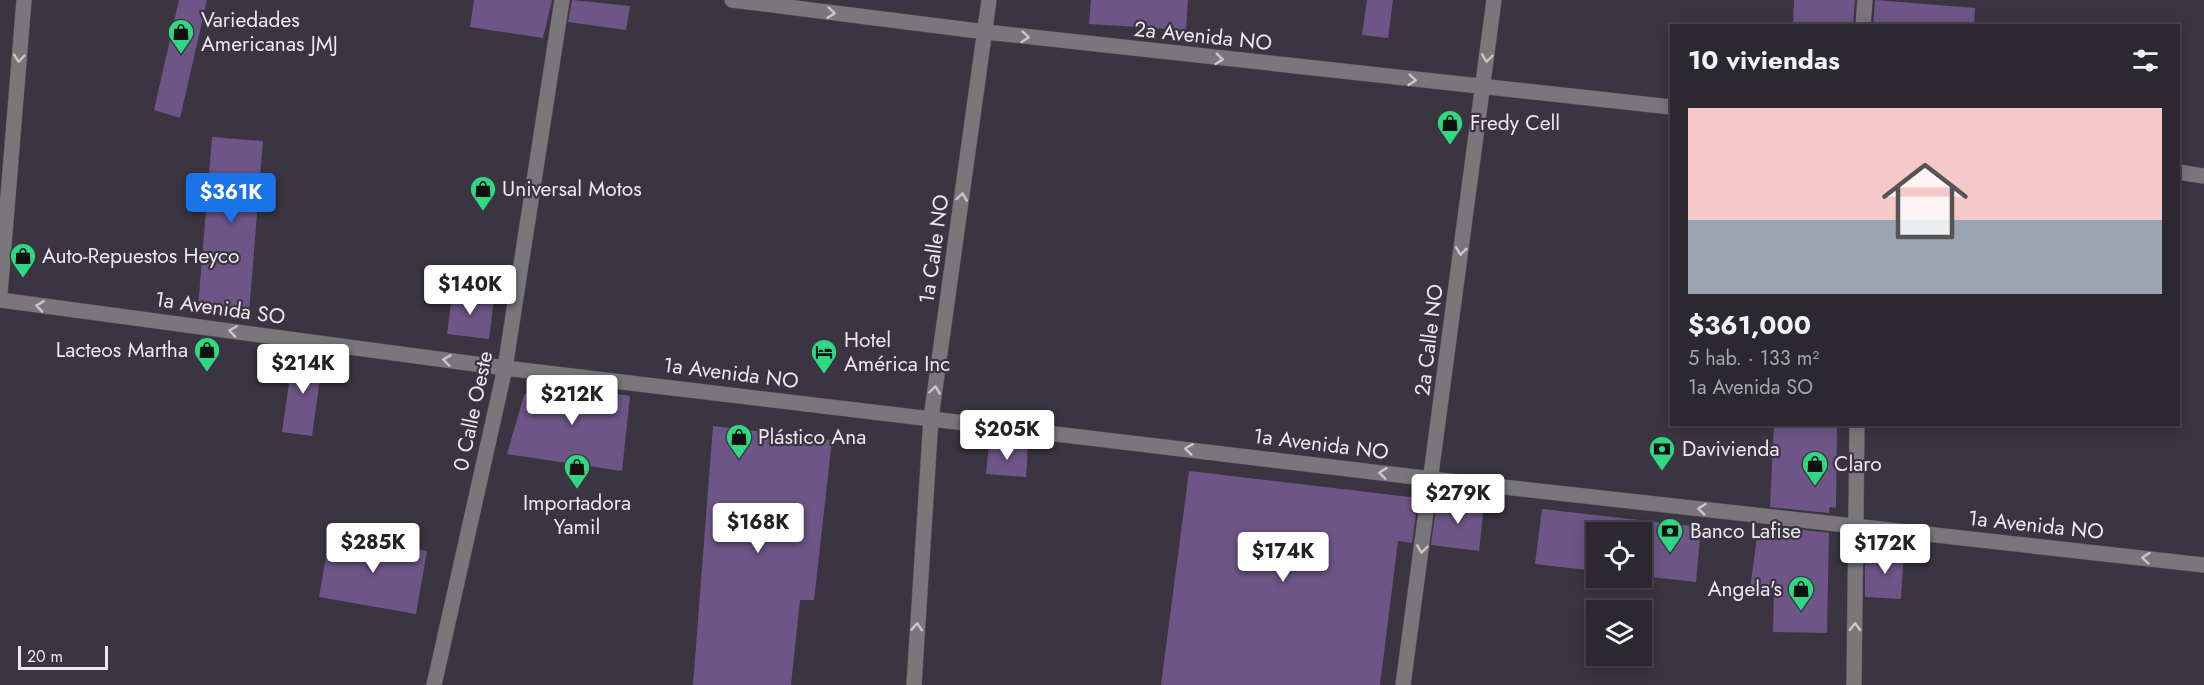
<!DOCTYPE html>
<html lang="es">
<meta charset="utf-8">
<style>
:root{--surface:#2c2830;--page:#38343c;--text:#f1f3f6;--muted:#a6a6ab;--line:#48444c;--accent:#1a73e8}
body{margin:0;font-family:Jost,sans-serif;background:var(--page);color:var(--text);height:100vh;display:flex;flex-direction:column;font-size:22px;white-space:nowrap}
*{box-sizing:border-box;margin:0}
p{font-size:20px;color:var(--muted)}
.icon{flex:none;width:33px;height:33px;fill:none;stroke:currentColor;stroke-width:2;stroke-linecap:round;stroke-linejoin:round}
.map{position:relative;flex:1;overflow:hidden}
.sheet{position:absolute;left:1670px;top:24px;width:510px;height:402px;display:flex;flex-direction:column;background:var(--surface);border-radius:0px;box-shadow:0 3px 15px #0003,0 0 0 2px var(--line)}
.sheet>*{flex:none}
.buttons{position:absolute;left:1586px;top:522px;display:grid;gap:12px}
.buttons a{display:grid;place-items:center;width:66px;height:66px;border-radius:0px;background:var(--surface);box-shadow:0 3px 15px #0003,0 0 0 2px var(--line);font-size:30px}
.scale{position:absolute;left:18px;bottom:15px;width:90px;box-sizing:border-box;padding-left:6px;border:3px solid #ebe8ef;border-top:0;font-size:16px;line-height:21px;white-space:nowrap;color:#ebe8ef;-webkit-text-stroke:4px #3a3540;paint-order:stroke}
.price{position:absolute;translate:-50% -51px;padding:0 14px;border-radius:6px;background:#fff;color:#222;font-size:20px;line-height:39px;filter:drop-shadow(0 2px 3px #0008)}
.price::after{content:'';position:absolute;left:50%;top:36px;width:18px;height:14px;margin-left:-9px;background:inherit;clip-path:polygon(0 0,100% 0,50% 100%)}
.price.current{background:var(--accent);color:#fff}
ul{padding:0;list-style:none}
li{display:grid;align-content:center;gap:12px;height:318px;padding:0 18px}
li+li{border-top:2px solid var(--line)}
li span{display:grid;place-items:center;height:186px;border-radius:0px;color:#555}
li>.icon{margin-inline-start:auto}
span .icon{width:108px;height:108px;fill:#fffc;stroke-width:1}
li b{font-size:26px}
h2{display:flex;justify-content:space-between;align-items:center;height:72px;padding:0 18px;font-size:26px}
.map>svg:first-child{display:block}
.building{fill:#6d5687}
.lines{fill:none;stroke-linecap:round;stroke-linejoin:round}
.minor-casing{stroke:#56525c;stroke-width:16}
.minor{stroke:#79777c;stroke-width:15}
.oneway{stroke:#c9c6cc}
.labels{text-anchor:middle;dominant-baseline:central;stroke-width:4.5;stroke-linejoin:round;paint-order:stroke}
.poi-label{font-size:21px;fill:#ebe8ef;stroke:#3a3540;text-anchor:start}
.street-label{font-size:21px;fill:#ebe8ef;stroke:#3a3540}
</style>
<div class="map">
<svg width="2204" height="685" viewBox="0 0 2204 685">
<rect width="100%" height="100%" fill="#3a3540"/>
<path class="building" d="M179 0H207L180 118 154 110Z
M474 0H552L543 38 470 27Z
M572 0 630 6 626 30 568 22Z
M1091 0H1188L1186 30 1089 24Z
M1367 0H1393L1388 38 1362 35Z
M1794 0H1855L1853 26H1793Z
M1875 0 1975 8 1974 26H1873Z
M212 137 263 141 249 312 198 308Z
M452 294 494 299 489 339 447 334Z
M293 354 323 357 312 436 282 432Z
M542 382 630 396 622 471 507 454 524 395Z
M1774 424H1837L1836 508 1830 507 1829 513 1770 507Z
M713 426 832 440 814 600H800L791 685H693Z
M989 444 1028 447 1026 477 986 474Z
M1189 471 1418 498 1412 543 1398 541 1380 685H1161Z
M1441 499 1484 505 1479 551 1431 545 1437 500Z
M1542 509 1701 527 1696 582 1641 576V532H1596V571L1535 564Z
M1769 526 1829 533 1827 633 1773 632 1774 590 1750 589 1757 537 1769 538Z
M330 534 427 551 416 614 319 597Z
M1881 550 1904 552 1901 599 1865 597V564Z"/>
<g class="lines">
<g class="minor-casing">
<path id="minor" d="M732 0 986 32 1671 107
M1863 26 1865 0
M2178 172 2204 176
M0 294 24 0
M0 300 505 368 1432 479 2204 565
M434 685 505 368 562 0
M914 685 931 418 989 0
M1403 685 1494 0
M1854 685 1857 424"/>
</g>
<use href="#minor" class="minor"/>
</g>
<defs><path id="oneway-chevron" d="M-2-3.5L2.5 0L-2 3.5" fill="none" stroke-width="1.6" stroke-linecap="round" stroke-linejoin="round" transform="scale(1.5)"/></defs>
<g class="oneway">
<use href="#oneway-chevron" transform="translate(831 13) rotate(7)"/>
<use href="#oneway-chevron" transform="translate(1025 37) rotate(6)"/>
<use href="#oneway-chevron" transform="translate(19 58) rotate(95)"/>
<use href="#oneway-chevron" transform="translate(1487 58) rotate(97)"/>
<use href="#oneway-chevron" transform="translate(1219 59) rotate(6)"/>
<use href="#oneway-chevron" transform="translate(1412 80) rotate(6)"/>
<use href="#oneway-chevron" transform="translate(962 197) rotate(-82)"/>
<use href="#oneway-chevron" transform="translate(1461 251) rotate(97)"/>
<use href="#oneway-chevron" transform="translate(40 306) rotate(-172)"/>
<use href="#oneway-chevron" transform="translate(233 331) rotate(-172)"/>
<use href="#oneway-chevron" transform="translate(447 360) rotate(-172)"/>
<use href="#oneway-chevron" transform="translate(935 390) rotate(-82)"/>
<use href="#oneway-chevron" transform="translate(1189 449) rotate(-173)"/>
<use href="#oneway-chevron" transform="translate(1383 473) rotate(-173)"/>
<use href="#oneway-chevron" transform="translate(1702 509) rotate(-174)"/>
<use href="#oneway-chevron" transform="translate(1422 549) rotate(98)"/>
<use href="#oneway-chevron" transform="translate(2146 558) rotate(-174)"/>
<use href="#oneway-chevron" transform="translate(917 627) rotate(-86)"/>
<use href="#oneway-chevron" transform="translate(1855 627) rotate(-89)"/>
</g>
<defs>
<g id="shop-pin" transform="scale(1.35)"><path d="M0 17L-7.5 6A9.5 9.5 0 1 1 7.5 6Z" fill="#30d883" stroke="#3a3540"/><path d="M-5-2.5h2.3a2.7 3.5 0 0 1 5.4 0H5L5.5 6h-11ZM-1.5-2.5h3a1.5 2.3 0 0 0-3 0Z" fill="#111"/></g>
<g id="hotel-pin" transform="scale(1.35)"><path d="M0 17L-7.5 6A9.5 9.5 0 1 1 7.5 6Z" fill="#30d883" stroke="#3a3540"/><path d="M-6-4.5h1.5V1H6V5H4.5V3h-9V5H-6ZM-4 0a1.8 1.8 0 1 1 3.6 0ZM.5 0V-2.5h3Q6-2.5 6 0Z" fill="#111"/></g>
<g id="bank-pin" transform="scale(1.35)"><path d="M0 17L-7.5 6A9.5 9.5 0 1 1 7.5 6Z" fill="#30d883" stroke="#3a3540"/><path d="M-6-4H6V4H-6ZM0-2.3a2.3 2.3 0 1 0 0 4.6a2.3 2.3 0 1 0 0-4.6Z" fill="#111"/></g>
</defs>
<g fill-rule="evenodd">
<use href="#shop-pin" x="181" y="32"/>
<use href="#shop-pin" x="1450" y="123"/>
<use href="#shop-pin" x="483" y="189"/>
<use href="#shop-pin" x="23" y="256"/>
<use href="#shop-pin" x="207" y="350"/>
<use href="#hotel-pin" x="824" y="352"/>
<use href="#shop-pin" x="739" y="437"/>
<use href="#bank-pin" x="1662" y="449"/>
<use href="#shop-pin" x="1815" y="464"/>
<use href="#shop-pin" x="577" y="467"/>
<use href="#bank-pin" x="1670" y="531"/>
<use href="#shop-pin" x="1801" y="589"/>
</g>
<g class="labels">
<g class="poi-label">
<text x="201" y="20">Variedades<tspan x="201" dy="24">Americanas JMJ</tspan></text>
<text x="1470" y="123">Fredy Cell</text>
<text x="502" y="189">Universal Motos</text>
<text x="42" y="256">Auto-Repuestos Heyco</text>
<text x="844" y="340">Hotel<tspan x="844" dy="24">América Inc</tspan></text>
<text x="188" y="350" text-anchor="end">Lacteos Martha</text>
<text x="758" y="437">Plástico Ana</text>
<text x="1682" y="449">Davivienda</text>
<text x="1834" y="464">Claro</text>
<text x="577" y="503" text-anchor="middle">Importadora<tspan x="577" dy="24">Yamil</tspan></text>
<text x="1690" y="531">Banco Lafise</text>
<text x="1782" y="589" text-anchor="end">Angela's</text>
</g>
<g class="street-label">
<text transform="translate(1203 36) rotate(6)">2a Avenida NO</text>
<text transform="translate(934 249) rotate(-82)">1a Calle NO</text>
<text transform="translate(220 308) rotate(8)">1a Avenida SO</text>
<text transform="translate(1429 340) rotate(-83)">2a Calle NO</text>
<text transform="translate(731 373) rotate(7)">1a Avenida NO</text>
<text transform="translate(473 411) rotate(-78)">0 Calle Oeste</text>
<text transform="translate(1321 444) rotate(7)">1a Avenida NO</text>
<text transform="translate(2036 525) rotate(6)">1a Avenida NO</text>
</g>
</g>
</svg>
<div class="buttons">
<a><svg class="icon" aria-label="locate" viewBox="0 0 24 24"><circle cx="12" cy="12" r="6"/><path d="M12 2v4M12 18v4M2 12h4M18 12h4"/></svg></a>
<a><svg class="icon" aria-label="layers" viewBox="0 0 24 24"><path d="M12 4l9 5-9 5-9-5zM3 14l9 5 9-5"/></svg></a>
</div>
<div class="scale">20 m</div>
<b class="price current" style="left:231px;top:224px">$361K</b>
<b class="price" style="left:470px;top:316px">$140K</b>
<b class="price" style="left:303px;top:395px">$214K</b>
<b class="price" style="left:572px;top:426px">$212K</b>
<b class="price" style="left:1007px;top:461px">$205K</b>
<b class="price" style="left:1458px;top:525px">$279K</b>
<b class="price" style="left:758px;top:554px">$168K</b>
<b class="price" style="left:373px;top:574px">$285K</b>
<b class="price" style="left:1885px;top:575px">$172K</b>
<b class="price" style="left:1283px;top:583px">$174K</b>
<section class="sheet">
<h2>10 viviendas<svg class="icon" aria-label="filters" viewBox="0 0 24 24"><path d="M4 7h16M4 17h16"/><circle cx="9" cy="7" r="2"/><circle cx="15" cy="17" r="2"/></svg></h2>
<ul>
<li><span style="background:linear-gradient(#f6c9c9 60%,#9aa5b1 0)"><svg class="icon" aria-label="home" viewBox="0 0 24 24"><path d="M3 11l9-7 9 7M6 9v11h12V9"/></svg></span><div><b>$361,000</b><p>5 hab. · 133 m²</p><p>1a Avenida SO</p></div></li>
</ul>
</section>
</div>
